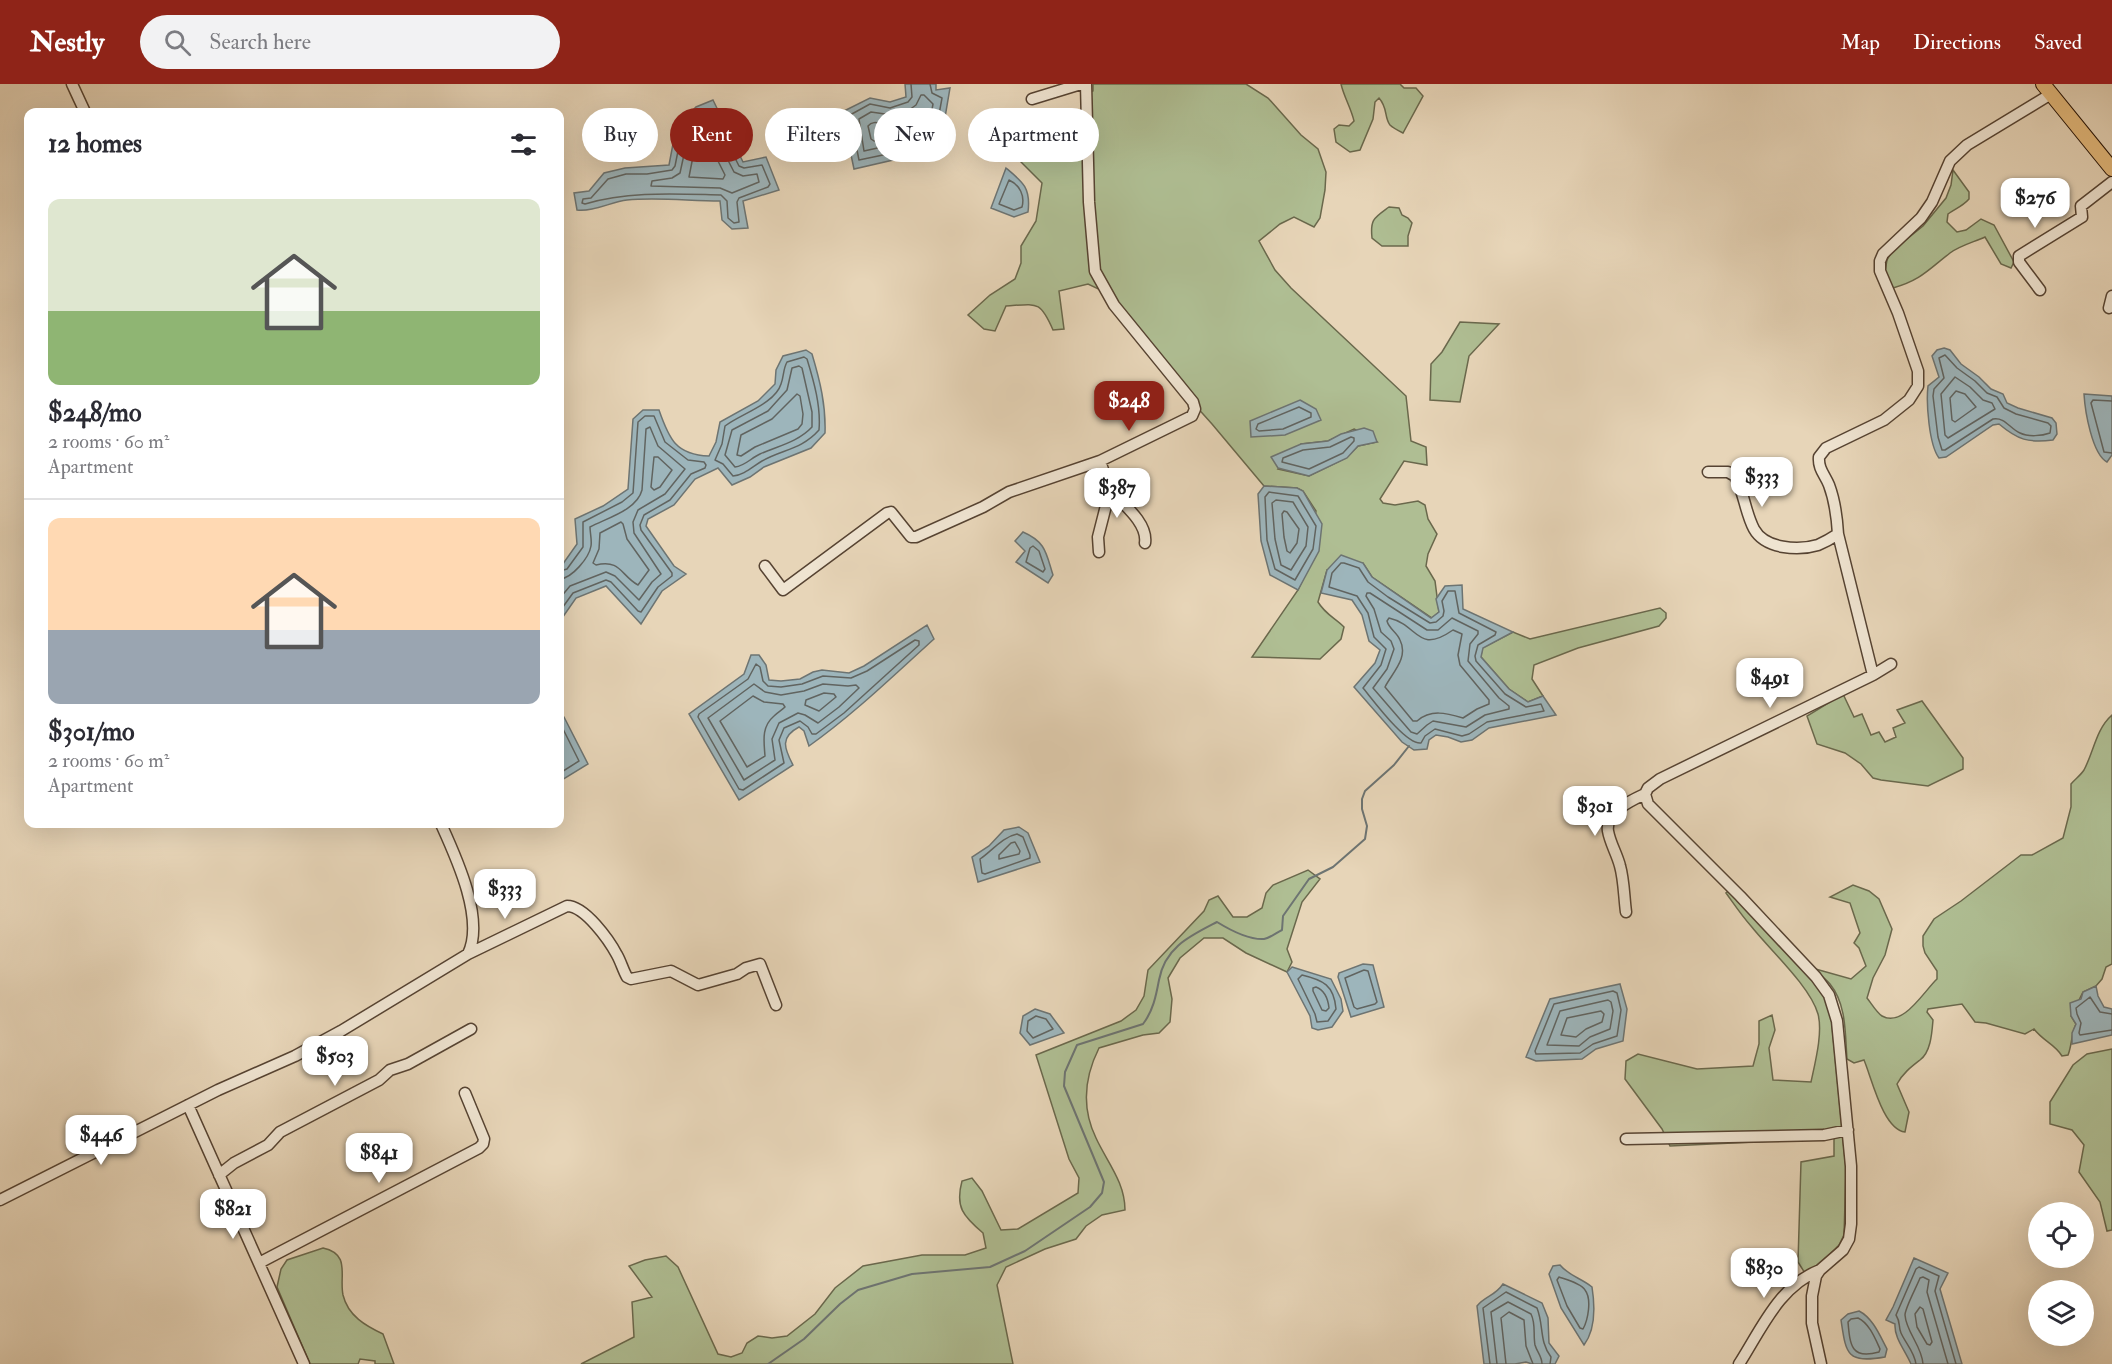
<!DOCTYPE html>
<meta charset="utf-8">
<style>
:root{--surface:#fff;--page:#f2f2f3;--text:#2b2b33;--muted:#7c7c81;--line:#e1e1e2;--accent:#8f2418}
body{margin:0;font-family:"IM FELL Double Pica",serif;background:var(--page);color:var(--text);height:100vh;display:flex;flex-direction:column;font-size:22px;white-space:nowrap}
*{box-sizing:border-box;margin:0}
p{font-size:20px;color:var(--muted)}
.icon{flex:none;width:33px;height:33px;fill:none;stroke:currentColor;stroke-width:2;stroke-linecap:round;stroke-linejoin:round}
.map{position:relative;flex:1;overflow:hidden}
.details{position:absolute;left:24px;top:24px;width:540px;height:720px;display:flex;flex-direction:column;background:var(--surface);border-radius:12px;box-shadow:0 6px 24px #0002}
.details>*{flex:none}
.banner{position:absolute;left:582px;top:24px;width:570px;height:54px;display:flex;gap:12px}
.buttons{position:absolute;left:2028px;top:1118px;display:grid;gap:12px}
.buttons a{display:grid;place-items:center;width:66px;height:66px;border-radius:50%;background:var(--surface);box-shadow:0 6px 24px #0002;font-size:30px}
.price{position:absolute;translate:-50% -51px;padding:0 14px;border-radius:12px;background:#fff;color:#222;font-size:20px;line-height:39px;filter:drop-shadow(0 2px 3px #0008)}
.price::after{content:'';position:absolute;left:50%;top:36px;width:18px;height:14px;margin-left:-9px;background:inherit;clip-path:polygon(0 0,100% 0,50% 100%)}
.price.active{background:var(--accent);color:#fff}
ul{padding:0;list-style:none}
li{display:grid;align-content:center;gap:12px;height:318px;padding:0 24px}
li+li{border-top:2px solid var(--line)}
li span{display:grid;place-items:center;height:186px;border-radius:12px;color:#555}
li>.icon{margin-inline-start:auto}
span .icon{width:108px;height:108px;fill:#fffc;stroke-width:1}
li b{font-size:26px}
h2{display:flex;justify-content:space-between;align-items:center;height:72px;padding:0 24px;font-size:26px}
.tag{padding:0 21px;border-radius:27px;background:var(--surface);box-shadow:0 6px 24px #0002;font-size:21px;line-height:54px}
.tag.active{background:var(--accent);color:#fff}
header{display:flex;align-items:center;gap:36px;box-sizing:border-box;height:84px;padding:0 30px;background:var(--accent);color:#fff}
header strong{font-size:28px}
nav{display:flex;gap:33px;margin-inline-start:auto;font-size:21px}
.search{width:420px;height:54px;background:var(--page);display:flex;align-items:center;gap:15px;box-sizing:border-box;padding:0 21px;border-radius:33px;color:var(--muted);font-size:22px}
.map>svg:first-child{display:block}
.green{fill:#afbe93;stroke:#6a684c;stroke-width:1.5;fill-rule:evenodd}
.water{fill:#9db5bb;stroke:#6d7472;stroke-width:1.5}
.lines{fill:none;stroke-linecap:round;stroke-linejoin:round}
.shore{stroke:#616460;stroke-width:1.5}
.stream{stroke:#6d7472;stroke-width:2}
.minor-casing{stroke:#564332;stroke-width:13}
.major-casing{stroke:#251205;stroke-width:16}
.minor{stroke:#efe4d1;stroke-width:10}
.major{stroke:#e4ba7c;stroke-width:14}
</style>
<header>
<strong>Nestly</strong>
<div class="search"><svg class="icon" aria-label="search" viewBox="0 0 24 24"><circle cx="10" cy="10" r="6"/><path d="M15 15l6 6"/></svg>Search here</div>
<nav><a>Map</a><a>Directions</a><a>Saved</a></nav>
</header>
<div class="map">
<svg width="2112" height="1280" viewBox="0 0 2112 1280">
<rect width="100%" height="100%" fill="#e7d5b8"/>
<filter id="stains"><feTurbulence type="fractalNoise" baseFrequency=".00333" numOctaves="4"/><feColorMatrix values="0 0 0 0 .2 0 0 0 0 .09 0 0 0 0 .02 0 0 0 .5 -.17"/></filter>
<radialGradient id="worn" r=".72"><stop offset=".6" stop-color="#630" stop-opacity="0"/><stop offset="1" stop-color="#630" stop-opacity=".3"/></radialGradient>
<path class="green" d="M1093 0H1246L1268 14 1301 51 1318 65 1326 88 1325 106 1320 134 1314 143 1294 133 1280 140 1259 157 1275 186 1291 204 1406 312 1411 357 1426 363 1427 381 1404 377 1380 415 1383 419 1395 421 1418 417 1425 421 1428 435 1437 450 1428 470 1426 482 1435 497 1439 528 1432 534 1372 493 1363 479 1327 486 1318 518C1325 530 1335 534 1344 543L1341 555 1320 575 1252 573 1298 506 1306 489 1316 427 1303 407 1297 404 1264 402 1212 340 1151 272 1103 207 1088 200 1059 207 1064 245 1053 246C1040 216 1037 220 1006 222L995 247 984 245 968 231 990 211 1015 195 1021 179V162L1036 137 1042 99 1001 58 1063 53 1082 42 1083 9 1093 7ZM1354 345 1377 358 1358 362 1346 374 1309 392 1278 385 1301 360 1328 357Z
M1341 0H1400L1404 4H1416L1423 12 1403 49C1399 47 1393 44 1390 41 1384 33 1388 24 1379 14L1375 18 1373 35 1360 66 1350 68 1336 58 1334 45 1339 41 1349 42 1354 37C1351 24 1344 13 1341 0Z
M1953 86 1969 108V115C1963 122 1955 125 1948 130L1947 138 1957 148 1966 146 1981 135 1994 141 2014 178 2011 184 2001 180 1985 153C1974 158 1959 162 1950 169 1928 186 1921 196 1893 204L1885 187 1887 176 1892 167 1923 142 1946 114 1951 101Z
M1389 123 1399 124 1402 131 1408 134 1412 139 1408 152V162H1382L1372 154C1370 135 1374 134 1389 123Z
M1460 238 1499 240 1469 272 1460 318 1430 316 1431 280 1442 268Z
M1660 524 1666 529V534L1659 542 1578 564 1534 581 1532 595 1543 612 1528 618 1509 605 1481 573 1482 564 1513 548 1530 555Z
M1843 610 1854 633 1862 630 1871 651 1879 648 1885 658 1896 653 1893 644 1905 639 1897 626 1922 617 1963 674V685L1928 702 1881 696 1873 694 1861 680 1845 669 1817 660 1807 632Z
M2112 631V880L2106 883 2102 895 2096 902 2083 908 2071 932 2076 940C2071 951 2072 961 2068 971L2062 972C2055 960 2043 957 2034 945L2025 950 1986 939 1975 938 1962 920 1928 925 1927 928 1933 936C1932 948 1931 968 1920 976 1911 983 1903 989 1897 1000L1909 1028 1905 1048C1883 1045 1872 995 1864 976L1854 979 1847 975C1845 951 1847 921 1830 900 1825 894 1818 889 1812 884L1851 895 1866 882 1859 864 1854 859 1860 849 1850 819 1830 813 1853 801 1869 807 1879 815 1892 845 1885 871 1873 894 1867 914C1871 919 1877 929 1882 932 1903 944 1924 907 1937 895V887L1925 869 1923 862V852L1934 835 1961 817 2017 774 2021 771H2032L2063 754 2071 723V700C2075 695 2081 691 2084 686 2094 667 2096 645 2112 631Z
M1308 786 1320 795 1302 818 1287 865 1292 878 1287 888 1246 869 1223 854H1204L1180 874 1168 894 1172 915 1170 938 1159 949 1143 951 1099 964C1084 994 1081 1023 1096 1054 1107 1078 1125 1098 1125 1126L1102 1131 1086 1142 1076 1155 1045 1165 1006 1183 997 1201 1013 1280H581L634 1253 632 1218 652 1213 629 1182 645 1176 666 1172 678 1183 718 1270 731 1273 742 1269 747 1259 758 1252 772 1254 787 1252 815 1230 835 1204 863 1182 922 1171H965L986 1164 983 1149C963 1132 955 1123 962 1097L972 1094 982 1107 1001 1146 1018 1145 1078 1109 1079 1094 1069 1075 1036 971 1121 937 1136 926 1144 912 1148 886 1204 827 1209 816 1218 812 1233 833H1247L1262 824 1266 809 1273 801Z
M1731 805 1823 907 1831 931 1846 1086 1844 1151 1839 1161 1808 1194 1798 1178 1801 1078 1834 1072V1054L1670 1062 1662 1045 1625 995 1626 977 1638 970 1697 985 1753 982 1759 960V937L1772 931 1775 946 1769 964 1773 996 1811 998C1815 979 1823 949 1818 930 1810 902 1769 865 1751 842 1742 832 1734 820 1726 809Z
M2112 965V1146L2107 1147 2100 1118 2079 1088 2084 1061 2072 1046 2050 1040V1018L2073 981 2087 970Z
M323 1164C351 1170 339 1192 343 1211 348 1232 366 1242 383 1250L394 1280H375V1277L360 1275 358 1280H310L277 1203 281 1185 287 1176Z"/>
<path class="water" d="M905 0H936V6L950 4 940 63 928 68 854 85 842 28 870 14 890 18 906 13Z
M713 16 743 78 766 73 779 106 743 117 748 144 732 145 722 136 720 117C690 117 657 113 627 116 611 118 593 128 577 126L574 109 589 107 604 89 625 84 669 81 676 44 696 23Z
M1006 84C1023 98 1031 104 1028 128L1014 133 991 124Z
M1944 264 1950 266 1961 280 1979 293 1991 305 2003 310 2007 319 2018 324 2052 334 2056 339 2057 350 2053 356C2028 359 2018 356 1999 340L1993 341 1946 373 1939 374C1929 361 1926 319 1928 302L1939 293 1932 272 1937 266Z
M806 266 812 270C820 297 826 321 825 349L811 364 764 383 750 393 732 401 718 384 695 395 674 421 648 435 646 442 674 482 686 490 662 507 641 540 606 502 576 514 560 537V484L577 460 575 435 603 422 628 405 633 335 643 326H659C669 355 676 371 709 372L716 358 720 338 758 317 775 300 776 286 783 272Z
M2084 310 2112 312V371L2107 378C2092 370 2085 327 2084 310Z
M1300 316 1316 325 1321 336 1285 351 1251 353 1250 337Z
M1364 344 1373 347 1377 358 1358 362 1347 374 1309 392 1278 384 1271 373 1301 360 1328 357 1341 350Z
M1264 402 1297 404 1303 407 1322 440 1319 467 1298 506 1270 491 1261 457 1258 410Z
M1023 448C1046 458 1046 469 1053 491L1048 499 1016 478 1025 467 1015 457Z
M1341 471 1363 479 1372 493 1431 534 1439 528 1436 515 1445 502 1462 501 1463 525 1513 548 1483 564 1481 573 1509 605 1528 618 1543 612 1556 631 1489 644 1472 656 1461 658 1448 653 1436 651 1429 656 1427 665 1414 666 1402 658 1354 603 1375 579 1380 566 1369 557 1362 531 1352 516 1321 509 1327 486Z
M927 541 934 555C893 592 854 630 809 662L804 647 799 643C780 653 784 664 793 681L739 716 689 630 744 590 751 571H759L766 581 769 596 781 597 800 595 813 588 822 586 849 589 864 582Z
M564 633 588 680 562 696 560 691V634Z
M1019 743 1028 749 1040 778 978 798 972 773 989 762 1004 746Z
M1363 880 1373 881 1384 923 1351 933 1338 893 1339 889Z
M1292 883 1331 895 1341 915 1343 927 1332 943 1318 946 1312 944 1310 932 1287 888Z
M1620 900 1627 925 1623 957 1596 965 1582 975 1536 977 1526 973 1550 915Z
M2096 902 2098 912 2104 923 2112 925V951L2072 960V949L2076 940 2071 932 2070 919 2081 915 2083 908Z
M1035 925 1050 930 1064 949 1030 961 1020 949 1023 932Z
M1914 1174 1948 1189 1940 1205 1962 1280H1911C1905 1266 1894 1254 1895 1240L1886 1236 1893 1223Z
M1560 1181C1569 1192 1581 1194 1592 1203 1595 1222 1596 1245 1584 1261L1561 1224 1549 1190 1553 1182Z
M1503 1200 1542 1219 1548 1234 1549 1259 1559 1272 1555 1280H1532L1526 1278 1515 1280H1484L1477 1222C1485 1212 1495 1212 1503 1200Z
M1859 1227C1873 1234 1880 1252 1887 1265L1885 1273C1846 1280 1846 1269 1841 1236L1848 1230Z"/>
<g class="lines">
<path class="shore" d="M911 0 912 13 908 18 890 24 870 20 850 31 859 76 926 62 934 58 942 14 932 9 930 0
M921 11H924L933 20 927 53 864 67 859 35 871 28 892 31 909 26 916 21Z
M708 25 711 26 739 82 744 84 762 81 770 100 768 103 739 114 737 118 739 138 734 139 728 134 727 117 721 111C675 110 629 107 585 120L582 119 583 115 591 114 608 95 626 90H647L672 86 675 82 682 47 700 28Z
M918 31 922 34 919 47 874 57 871 55 868 42C874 35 881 41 890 40 899 40 910 35 918 31Z
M705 35 708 37 734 88 743 92 757 90 759 98 732 109 720 104 651 102 652 97 672 94 680 89 688 52Z
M702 52 706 53 725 91 723 95 689 93 696 57Z
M1009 96C1020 101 1025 112 1022 123L1014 126 999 120Z
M1945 271 1957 284 1975 297 1987 309 1997 313 2004 324 2016 330 2048 339 2051 342 2050 349C2042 352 2028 353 2020 349 2009 344 2005 333 1993 335L1945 366H1942L1938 353 1933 312 1934 305 1944 294 1939 274Z
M804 273 807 275C814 298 821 322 819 346 801 366 783 365 762 377 752 383 744 391 733 392L723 380 715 376 722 360 725 342C740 330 775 320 781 300 784 292 783 285 787 278Z
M799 282 802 284 812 328V343C798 358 778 362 760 370 751 374 745 382 735 383L725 371 732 346 768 327 787 306 792 284Z
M1955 293 1970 303 1983 316 1992 319 1995 325 1948 354 1945 351 1941 310Z
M1956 307 1965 310 1976 323 1955 338 1952 336 1950 314Z
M797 310 800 312 803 330 802 340 798 345 755 363 741 372 737 371 741 351 772 335Z
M2112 317 2093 316 2091 319 2104 368 2112 369
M1299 323 1311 329V333L1283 345 1259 347 1256 345 1258 340Z
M1351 353 1354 354V357L1343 369 1309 385 1282 378 1283 374 1303 366 1330 363Z
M654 373H658L672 386 660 403 654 406 651 403Z
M1269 408 1298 412 1316 442 1313 465 1295 496 1275 485 1267 456 1265 413Z
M1276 416 1293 418 1308 443 1306 462 1291 486 1281 481 1275 455 1272 419Z
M1284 427 1287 428 1299 445 1297 459 1290 469 1287 467 1284 453 1282 430Z
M621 438 623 440 627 455 649 486 638 501C621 492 621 475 596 481L593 479 599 465 600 449Z
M1033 462 1039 467 1045 485 1043 488 1026 478 1030 464Z
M1341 479H1344L1359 484 1368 498 1388 513 1430 539 1436 538 1443 532 1444 527 1442 517 1448 507H1455L1459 529 1496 548 1495 551 1478 561 1475 572 1476 577 1505 610 1526 623 1541 620 1544 627 1487 638 1469 650 1462 652 1435 645 1425 652 1421 659C1406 661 1373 616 1363 604L1381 581 1386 565 1374 553 1368 529 1357 512 1329 503 1332 489Z
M560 487 567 485 583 463V438L622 418 633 409 638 338 645 332H654L665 358 688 376 704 378 706 381 705 384 691 390 670 416 644 431 640 441 641 446 672 489V492L658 503 641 528 638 527 611 498 606 496 573 509 560 527
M560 495C572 494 589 474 591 462 592 456 590 449 590 443 607 434 637 426 642 406L646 345 650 343 658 362 685 385 665 410 638 426 633 438 634 449 661 490 652 498 639 516 615 492 606 488 570 502 560 514
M1367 509H1370L1427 546H1438L1452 534 1478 547V550L1470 560 1468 577 1499 614 1509 622V625L1485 631 1466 643 1433 637 1427 641 1417 650 1411 648 1373 604 1387 585 1394 565 1391 557 1381 548 1374 525 1366 512Z
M1389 534C1419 541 1417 571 1453 546L1462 550 1458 571 1460 581 1489 616V620L1477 625 1463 634C1446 629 1431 625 1417 637H1413L1385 603C1392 589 1409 574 1400 556 1397 548 1389 545 1387 537Z
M915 556 919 557V561L844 629 816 650H812L808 643 800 637 784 644 779 656 784 679 743 706 739 705 698 633 699 630 748 595 756 580 760 583 763 597 768 602 781 603 802 600 823 592 851 594 867 587Z
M754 600 765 608 781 611 804 607 823 600 848 602 856 601 859 604 839 623 818 639 805 631 798 629 779 639 772 655 775 676 744 696 708 634Z
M824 609 834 610 836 613 819 627 805 621 806 616Z
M753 612 764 618 783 620 785 623C782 626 778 628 774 632 761 643 764 658 765 672L747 683 720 637Z
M560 639 579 677 560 689
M1017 750 1023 753 1030 771V774L985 790 982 789 980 775C992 767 1002 753 1017 750Z
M1015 758 1020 767 1019 770 999 775V771L1011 759Z
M1364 886 1368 887 1377 918 1375 920 1357 925 1354 923 1345 894Z
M1302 891C1323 896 1334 901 1336 925L1328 937 1317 938 1315 930 1298 895Z
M1316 903C1324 906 1328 915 1329 924L1326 927 1322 926 1313 907V904Z
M1613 907 1617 909 1621 926 1617 952 1593 960 1580 969 1536 970 1535 967 1554 920Z
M1608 916 1611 918 1613 927 1610 945 1590 953 1579 962 1547 961 1560 927Z
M1601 927 1604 930 1602 938 1586 945 1576 953 1561 951 1567 934Z
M2112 930 2100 928 2090 913 2076 924 2077 930 2081 939 2079 949 2080 951 2112 946
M1036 932 1046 935 1053 945 1033 954 1027 947 1028 937Z
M1559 1193C1565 1195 1581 1199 1585 1206 1592 1215 1588 1236 1583 1245L1580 1244 1567 1222 1557 1196Z
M1920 1223 1923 1225 1932 1258 1930 1261 1927 1260 1917 1243 1915 1230Z
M1858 1234C1869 1239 1875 1254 1880 1265L1879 1268C1851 1276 1850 1261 1848 1238L1851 1235Z
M1490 1280 1483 1224 1506 1208 1537 1224C1544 1242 1539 1257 1551 1273L1550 1280
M1497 1280 1491 1228 1508 1218 1531 1230C1536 1240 1533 1250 1535 1261 1537 1268 1542 1272 1542 1280
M1506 1280 1501 1234 1509 1228 1524 1236 1526 1262 1533 1280
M1916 1280C1914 1267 1906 1260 1901 1249 1898 1242 1901 1239 1896 1231L1916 1185 1919 1183 1939 1192 1935 1207 1956 1280
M1923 1280C1922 1262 1906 1248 1905 1231 1905 1224 1917 1202 1920 1194L1923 1193 1929 1196 1927 1208 1948 1280"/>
<path class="stream" d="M768 1280 804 1255 840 1220 858 1206 912 1190 990 1183 1025 1167 1090 1123 1102 1109 1104 1098 1064 1002 1065 988 1077 961 1143 940C1153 927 1156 912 1159 896 1165 863 1190 852 1217 838 1230 846 1248 856 1264 855 1270 854 1276 849 1282 846L1283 832 1309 795 1333 783 1365 755 1367 742 1362 725V715L1365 707 1394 681 1409 662"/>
<g class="minor-casing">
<path id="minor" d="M72 0 85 28
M1032 15 1081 0
M2040 206 2019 178V172L2082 133 2081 122 2112 98
M2109 224 2112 212
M1708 388H1728L1735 392C1744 408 1745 428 1754 445 1765 465 1798 467 1818 461 1825 458 1832 454 1838 450
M1110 406C1123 420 1148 439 1145 459
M1099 468 1098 453 1110 406 1100 377
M765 482 783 506 887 429 891 428 911 453H916L983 423 1009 408 1100 377 1192 332 1195 325 1193 318 1114 221 1095 187 1089 118 1086 0
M1873 591 1891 580
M441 740C456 773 485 835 468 870
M1626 828C1624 813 1624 796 1620 782 1617 770 1610 759 1608 747 1605 728 1632 716 1645 710
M188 1021 304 1280
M1626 1055 1824 1051 1848 1046
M219 1091 234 1079 268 1061 280 1048 379 996 390 986 408 980 471 945
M0 1116 218 1006 295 972 341 947 468 870 567 822C585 822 609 856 617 871 621 878 623 886 627 893L631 895 671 887 698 901 737 890 746 884 760 880 776 921
M259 1179 479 1064 483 1060 484 1055 465 1009
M1739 1280C1762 1244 1779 1202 1820 1186
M1821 1280 1812 1239V1212L1816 1192 1820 1186 1843 1166 1849 1155 1851 1140V1082L1837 937 1829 911 1816 893 1740 812 1648 720 1645 710 1648 704 1660 695 1873 591 1838 450C1837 433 1835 417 1829 401 1825 391 1818 385 1819 373L1826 364 1884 336 1909 316 1918 302V287L1898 229 1880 187V177L1883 170 1921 134 1932 118 1950 77 1967 61 2051 10"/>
</g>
<g class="major-casing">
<path id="major" d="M2043 0 2112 85"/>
</g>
<use href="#minor" class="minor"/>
<use href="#major" class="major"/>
</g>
<rect width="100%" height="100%" filter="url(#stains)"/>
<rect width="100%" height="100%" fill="url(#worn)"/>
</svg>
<div class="buttons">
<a><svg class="icon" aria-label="locate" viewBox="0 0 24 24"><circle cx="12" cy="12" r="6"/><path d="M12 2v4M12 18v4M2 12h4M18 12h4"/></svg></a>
<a><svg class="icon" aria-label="layers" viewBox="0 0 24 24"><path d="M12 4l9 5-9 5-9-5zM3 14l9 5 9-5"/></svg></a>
</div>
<b class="price" style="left:2035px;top:145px">$276</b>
<b class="price active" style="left:1129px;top:348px">$248</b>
<b class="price" style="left:1762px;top:424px">$333</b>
<b class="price" style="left:1117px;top:435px">$387</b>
<b class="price" style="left:1770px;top:625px">$491</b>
<b class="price" style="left:1595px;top:753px">$301</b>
<b class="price" style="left:505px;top:836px">$333</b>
<b class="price" style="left:335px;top:1003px">$503</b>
<b class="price" style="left:101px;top:1082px">$446</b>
<b class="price" style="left:379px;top:1100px">$841</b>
<b class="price" style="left:233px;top:1156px">$821</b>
<b class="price" style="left:1764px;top:1215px">$830</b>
<div class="banner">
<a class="tag">Buy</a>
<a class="tag active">Rent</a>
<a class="tag">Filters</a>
<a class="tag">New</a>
<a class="tag">Apartment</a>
</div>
<section class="details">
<h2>12 homes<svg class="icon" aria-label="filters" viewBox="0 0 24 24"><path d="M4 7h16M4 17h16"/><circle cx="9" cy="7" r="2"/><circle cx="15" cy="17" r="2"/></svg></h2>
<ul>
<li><span style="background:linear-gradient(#dfe7d0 60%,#8fb573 0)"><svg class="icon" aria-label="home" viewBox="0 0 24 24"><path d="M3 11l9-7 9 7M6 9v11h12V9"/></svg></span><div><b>$248/mo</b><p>2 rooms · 60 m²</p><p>Apartment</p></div></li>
<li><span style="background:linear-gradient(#ffd9b3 60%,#9aa5b1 0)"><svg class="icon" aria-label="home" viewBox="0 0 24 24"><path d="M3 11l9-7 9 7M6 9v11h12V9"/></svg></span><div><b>$301/mo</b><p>2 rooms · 60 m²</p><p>Apartment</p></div></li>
</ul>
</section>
</div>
